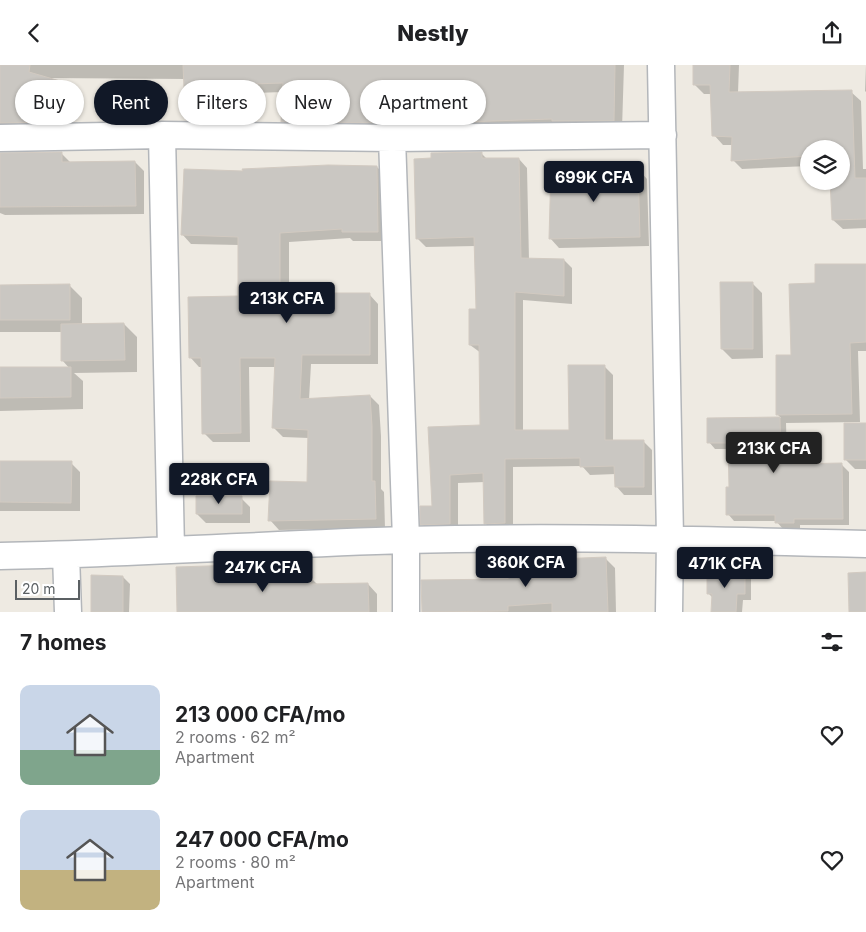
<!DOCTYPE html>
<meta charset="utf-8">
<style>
:root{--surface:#fff;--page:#f6f6f6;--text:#202124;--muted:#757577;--accent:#111827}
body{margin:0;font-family:Inter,sans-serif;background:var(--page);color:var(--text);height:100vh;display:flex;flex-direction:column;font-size:19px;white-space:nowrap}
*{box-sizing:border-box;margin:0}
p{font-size:16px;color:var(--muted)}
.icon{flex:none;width:28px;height:28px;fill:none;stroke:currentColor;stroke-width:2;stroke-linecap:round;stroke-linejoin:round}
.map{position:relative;height:547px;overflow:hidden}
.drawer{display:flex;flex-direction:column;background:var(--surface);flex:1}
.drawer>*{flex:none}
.top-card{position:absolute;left:15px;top:15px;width:500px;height:45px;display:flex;gap:10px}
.fabs{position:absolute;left:800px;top:75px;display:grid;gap:10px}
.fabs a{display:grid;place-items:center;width:50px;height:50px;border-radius:50%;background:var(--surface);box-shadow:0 1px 4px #0004;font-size:25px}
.scale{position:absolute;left:15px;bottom:12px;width:65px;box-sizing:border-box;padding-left:5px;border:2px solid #5b6063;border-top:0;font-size:14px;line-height:18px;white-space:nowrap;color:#5b6063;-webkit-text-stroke:4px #fff;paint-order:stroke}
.price{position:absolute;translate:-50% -42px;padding:0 11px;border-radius:5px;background:var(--accent);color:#fff;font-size:16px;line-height:32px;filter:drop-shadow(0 1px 2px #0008)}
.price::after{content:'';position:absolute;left:50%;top:30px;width:15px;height:11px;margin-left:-8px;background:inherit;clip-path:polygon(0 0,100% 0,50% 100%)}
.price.active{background:#222;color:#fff}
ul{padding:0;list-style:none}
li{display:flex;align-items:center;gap:15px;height:125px;padding:0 20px}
li span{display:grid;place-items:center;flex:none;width:140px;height:100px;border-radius:10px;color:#555}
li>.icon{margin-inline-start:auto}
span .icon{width:60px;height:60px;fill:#fffc;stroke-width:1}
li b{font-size:21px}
h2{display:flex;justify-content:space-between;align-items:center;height:60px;padding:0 20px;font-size:21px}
.pill{padding:0 18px;border-radius:22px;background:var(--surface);box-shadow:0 1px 4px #0004;font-size:18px;line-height:45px}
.pill.active{background:var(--accent);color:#fff}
header{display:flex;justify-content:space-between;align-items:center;height:65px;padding:0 20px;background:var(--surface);font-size:22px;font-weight:800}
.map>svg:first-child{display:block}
.shadow{fill:#0003}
.building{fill:#cac7c2;stroke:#d2cac1}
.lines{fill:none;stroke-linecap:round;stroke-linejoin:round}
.minor-casing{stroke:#b3b6ba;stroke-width:29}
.minor{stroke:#fff;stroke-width:26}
</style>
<header><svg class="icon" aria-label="back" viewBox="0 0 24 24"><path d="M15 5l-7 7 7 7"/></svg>Nestly<svg class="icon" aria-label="share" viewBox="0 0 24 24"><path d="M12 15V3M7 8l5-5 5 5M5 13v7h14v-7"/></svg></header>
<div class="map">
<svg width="866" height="547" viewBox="0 0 866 547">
<rect width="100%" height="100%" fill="#eeeae2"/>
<path class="shadow" d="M0 0H624L622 64 441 66 431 57V48L382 46V67L292 65 282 56 283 27 231 29V53L196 54 187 44 185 14 47 13 59 17 69 26 70 66 0 61Z
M695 0H739L738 28 851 27 861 36 863 104H866V163L843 164 833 155 841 116V84H809V101L742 104 733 95V80H723L714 70 712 29H704L694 19Z
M866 0V27L865 26Z
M130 36 134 39 136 58H120L117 55Z
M61 88 71 98 135 97 144 106V149L5 150 0 148V89Z
M481 88 488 95 519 94 527 103 529 195H564L572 203V239L523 235V367L570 366 604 301 613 310V376H643L652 385V430H624L616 421V409L590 410 582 401 513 402V467H494L485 458V417L458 418V467L430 468 422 459 433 442 429 364 481 361V288L470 280 477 245 476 181 426 182 417 173Z
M377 102 386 111 387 176H353L350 173 289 177V232L331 234 369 229 378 239V299H311L309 335 370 331 379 340 381 371V424L384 427 385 463 279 465 270 455 308 418 309 373 283 372 274 363 276 302H249L250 377H213L204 368 203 302H199L190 292 239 233V180L191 179 182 169 244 108Z
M613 102 616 105 638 104 647 114 649 181 559 183 550 173Z
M866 200V286H858L860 357 786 358 787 393H792L799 400H842L849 407V460H800V464H783L776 456H734L728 449 730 423V384H715L709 377 708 354 781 353 778 350 793 292 816 220Z
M752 218 762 228 763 293 732 294 722 284Z
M69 220 82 233V260L124 259 137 272V307L74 308 83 316V344L0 346V303L70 304 62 295V267H0V221Z
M866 360V404H855L845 394Z
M0 397 71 398 80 407V446H0Z
M241 433 250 442V458H206L197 449Z
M606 494 615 503 616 547H423L422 516 510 515Z
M238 501 248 512 309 511 318 520 368 519 377 529V547H178Z
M744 506 751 513V535H743L742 547H712L713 533 709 529Z
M123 512 130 519 129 547H92Z"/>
<path class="building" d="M0 0H30L29 7 60 16 61 57 0 58Z
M183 0H615L614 56H552V54L430 58V39L373 37V58L281 57 283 18 222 20 223 44 185 45Z
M693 0H730L729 27 852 25 855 113H866V154L832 155 830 116H841V84H809V91L731 96 732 72 712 71 710 20H693Z
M112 30 131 35 133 56H116Z
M62 87V97L135 96 136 141 0 142V88Z
M482 87V93H519L521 193 564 194V231L515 227V365H569L568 300H605V375H644V422H615L614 401 580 402V393L505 394V458L484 459 483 408 450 410V459L420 460V441H432L428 362 480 360 479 280H469V244H476L474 172 416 174 414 94 431 93V88Z
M328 100 377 101 378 167H342V164L280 168V231L330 233V228H370V290H302L300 334 370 330 372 361V416H375L376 454 268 456 270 416 307 417 308 365 272 363 275 293H240L241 368 202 369 201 293H189L188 232 238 231V172L181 170 184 104 243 106 242 104Z
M614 101V104L638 103 640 172 549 174 551 102Z
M815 199H866V277L850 278 852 349 776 350V290H791L789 219 815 218Z
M720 217H753V284H721Z
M70 219V255H0V220Z
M124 258 125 295 61 296V259Z
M0 302H71V332L0 333Z
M780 352 781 392 792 391V399L842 398 843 454H794V458H775V450H726V422H729L728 378H707V353Z
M844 358H866V395H844Z
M0 396H72L71 438 0 437Z
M196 431H242V449H196Z
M606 492 608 547H552V538L508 541V546L422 547 421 515 509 514 508 496Z
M238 500V511L309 510 310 519 368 518 369 547H177L176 502Z
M707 505H745V529H737L736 547H711L712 529H707Z
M866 507V547H849L848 508Z
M91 510 123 511V547H91Z"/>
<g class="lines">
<g class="minor-casing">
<path id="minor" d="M661 0 670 473 669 547
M162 70 171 484
M0 73 162 70 392 73 663 70
M392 73 406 475V547
M66 490 68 547
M0 491C135 489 270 479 405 475 558 471 712 475 866 479"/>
</g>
<use href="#minor" class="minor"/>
</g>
</svg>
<div class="fabs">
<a><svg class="icon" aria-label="layers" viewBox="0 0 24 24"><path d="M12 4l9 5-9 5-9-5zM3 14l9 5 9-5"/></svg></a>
</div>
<div class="scale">20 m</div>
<b class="price" style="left:594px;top:138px">699K CFA</b>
<b class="price" style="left:287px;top:259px">213K CFA</b>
<b class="price active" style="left:774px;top:409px">213K CFA</b>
<b class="price" style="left:219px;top:440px">228K CFA</b>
<b class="price" style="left:526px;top:523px">360K CFA</b>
<b class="price" style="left:725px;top:524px">471K CFA</b>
<b class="price" style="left:263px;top:528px">247K CFA</b>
<div class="top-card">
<a class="pill">Buy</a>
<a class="pill active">Rent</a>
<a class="pill">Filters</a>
<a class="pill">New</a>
<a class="pill">Apartment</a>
</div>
</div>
<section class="drawer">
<h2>7 homes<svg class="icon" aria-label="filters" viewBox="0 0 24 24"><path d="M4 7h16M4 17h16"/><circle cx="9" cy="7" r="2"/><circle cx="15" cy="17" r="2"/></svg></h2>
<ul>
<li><span style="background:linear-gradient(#c9d6e8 65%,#7fa58c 0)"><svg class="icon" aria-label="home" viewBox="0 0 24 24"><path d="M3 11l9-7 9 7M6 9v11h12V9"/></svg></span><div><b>213 000 CFA/mo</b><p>2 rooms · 62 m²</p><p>Apartment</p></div><svg class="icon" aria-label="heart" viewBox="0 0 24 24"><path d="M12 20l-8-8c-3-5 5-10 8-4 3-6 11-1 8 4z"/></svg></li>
<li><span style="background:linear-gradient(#c9d6e8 60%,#c2b280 0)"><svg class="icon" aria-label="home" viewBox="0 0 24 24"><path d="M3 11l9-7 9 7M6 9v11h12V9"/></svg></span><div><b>247 000 CFA/mo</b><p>2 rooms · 80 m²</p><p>Apartment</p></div><svg class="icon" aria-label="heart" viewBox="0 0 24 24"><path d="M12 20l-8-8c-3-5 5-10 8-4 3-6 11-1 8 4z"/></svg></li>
</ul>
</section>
